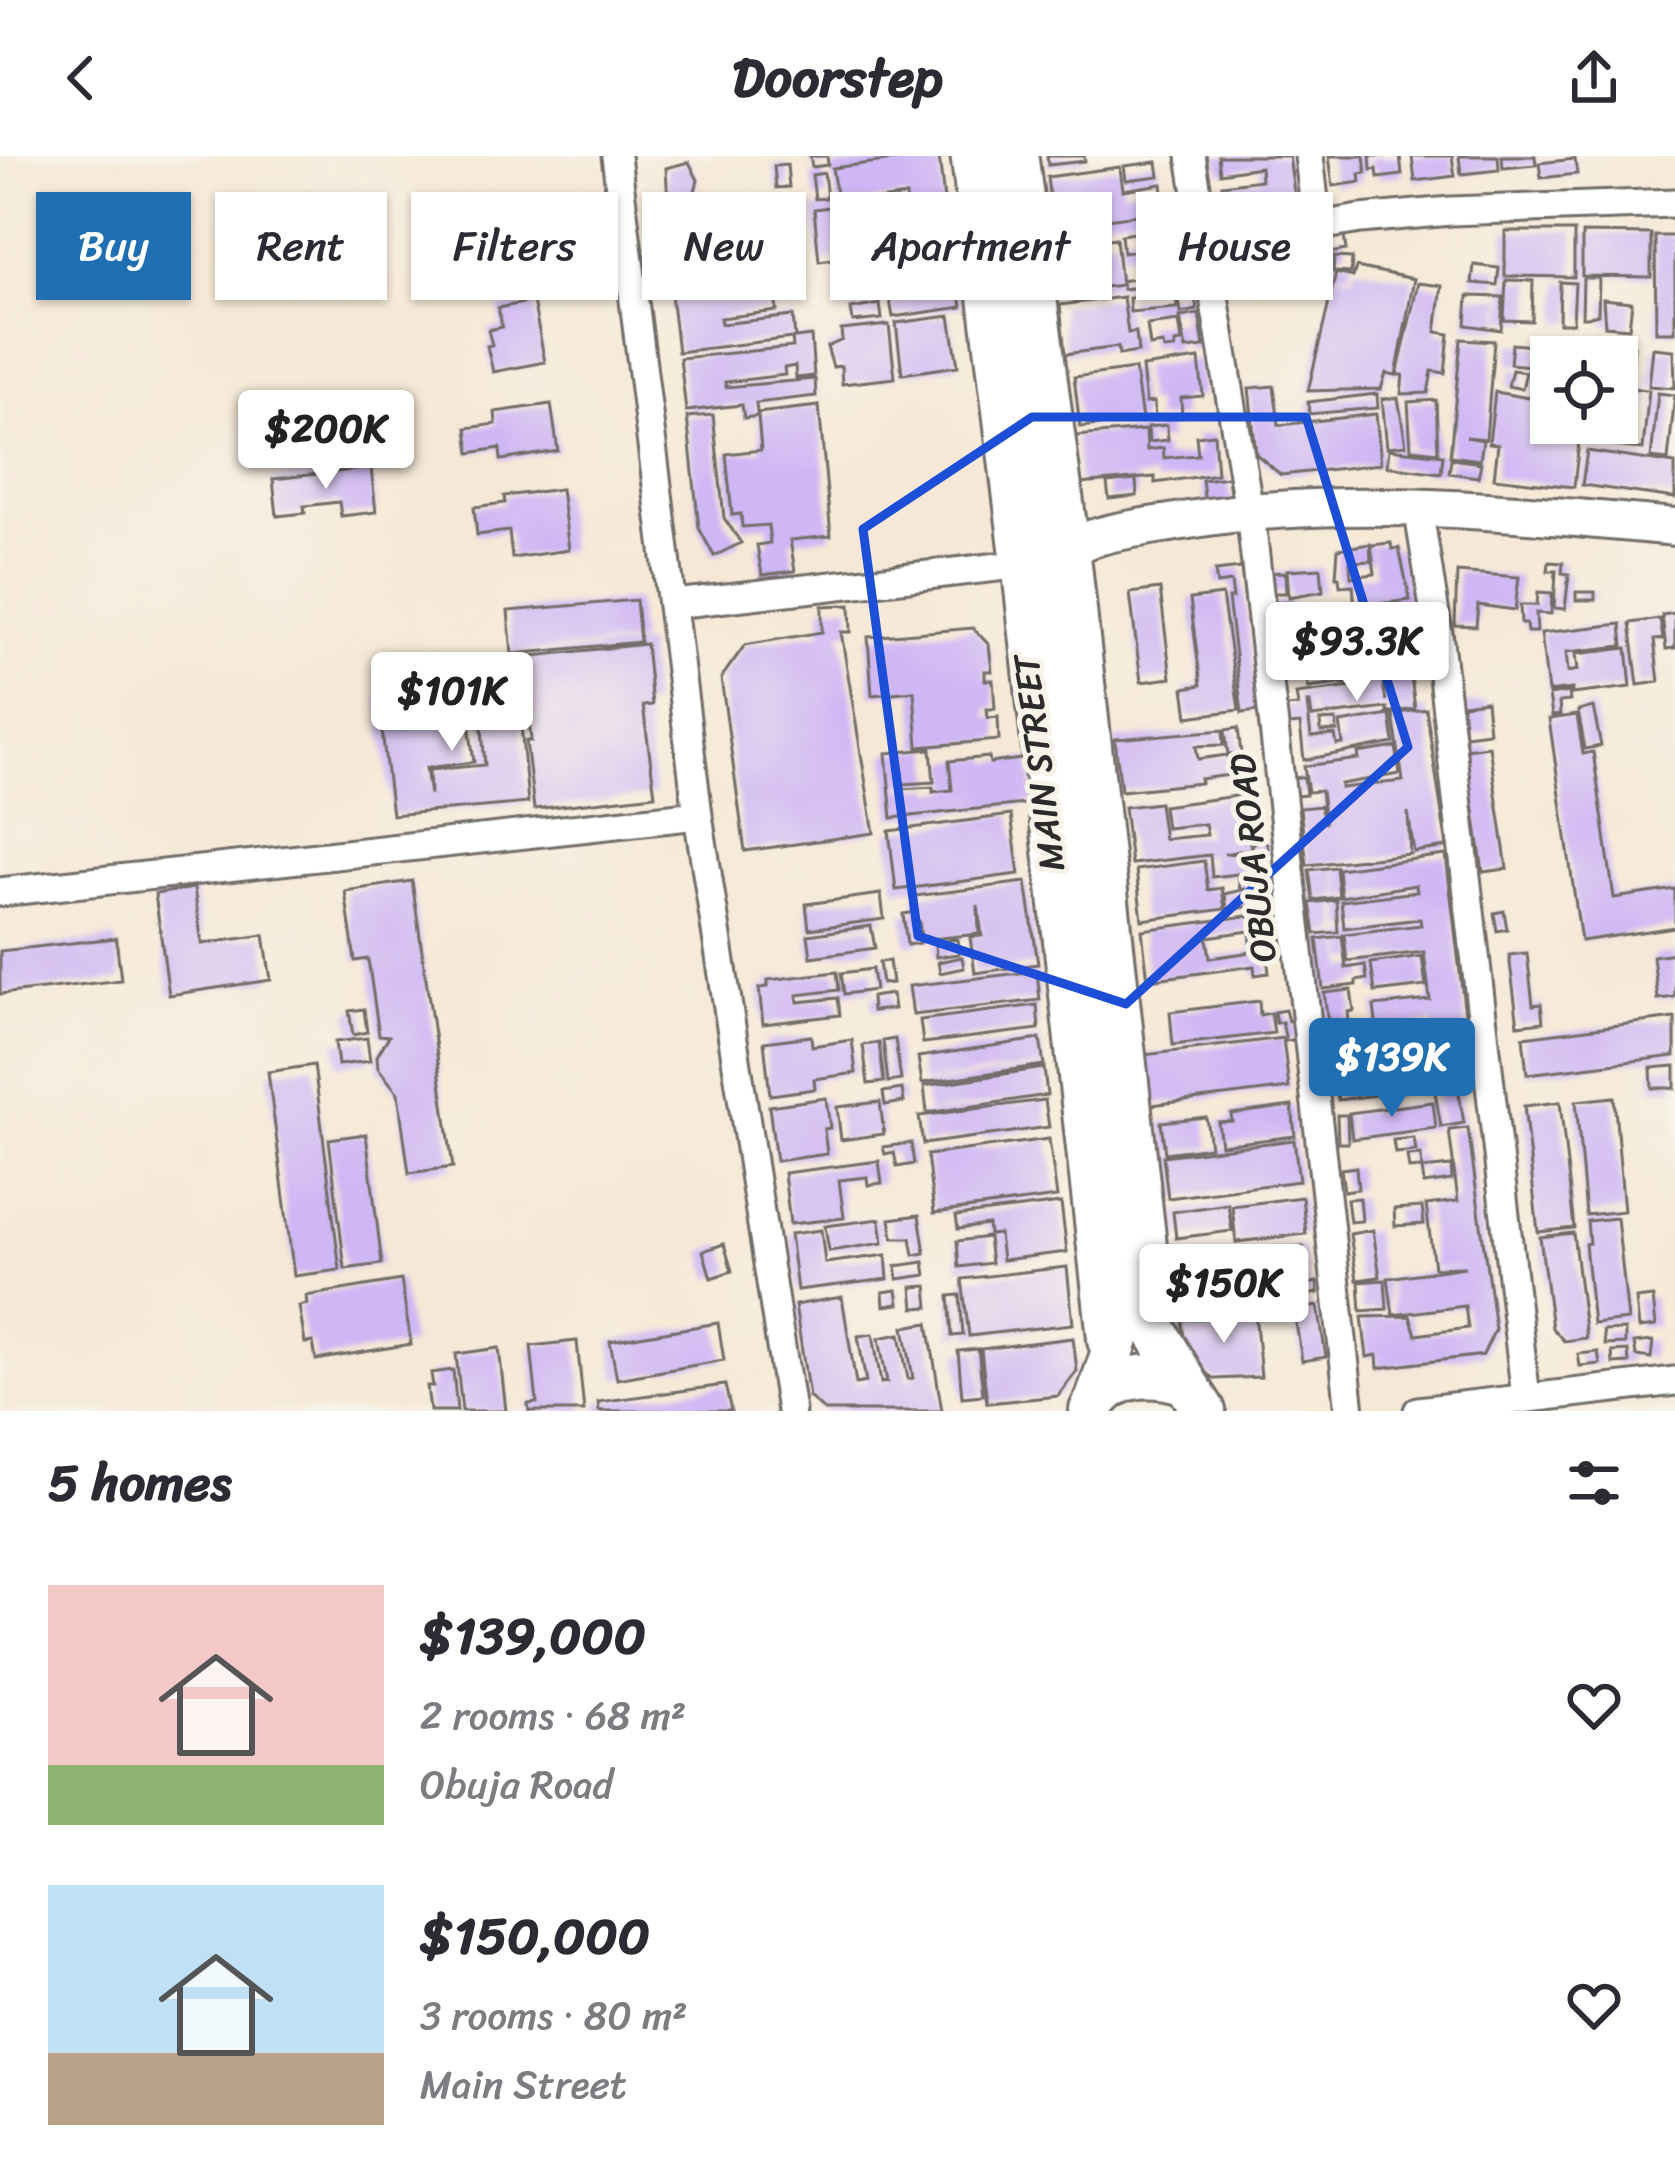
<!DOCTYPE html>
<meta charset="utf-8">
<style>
:root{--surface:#fff;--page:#f2f2f3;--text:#2b2b33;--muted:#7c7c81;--accent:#1f6fb2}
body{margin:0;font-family:Sriracha,sans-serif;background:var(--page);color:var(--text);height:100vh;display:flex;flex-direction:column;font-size:45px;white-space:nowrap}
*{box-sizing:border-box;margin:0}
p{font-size:39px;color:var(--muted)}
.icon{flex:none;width:66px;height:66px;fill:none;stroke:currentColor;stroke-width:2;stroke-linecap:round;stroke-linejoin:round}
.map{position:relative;height:1255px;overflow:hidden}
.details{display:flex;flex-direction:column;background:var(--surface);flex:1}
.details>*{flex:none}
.top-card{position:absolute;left:36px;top:36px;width:1605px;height:108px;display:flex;gap:24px}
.buttons{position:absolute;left:1530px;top:180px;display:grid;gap:24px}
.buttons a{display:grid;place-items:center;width:108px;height:108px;border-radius:0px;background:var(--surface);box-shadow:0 3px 9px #0004;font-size:60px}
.price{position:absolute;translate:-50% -102px;padding:0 27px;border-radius:12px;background:#fff;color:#222;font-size:39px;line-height:78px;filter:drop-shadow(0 3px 6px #0008)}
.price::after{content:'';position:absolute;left:50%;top:72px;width:36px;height:27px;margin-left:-18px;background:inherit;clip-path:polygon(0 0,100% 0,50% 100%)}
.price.selected{background:var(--accent);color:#fff}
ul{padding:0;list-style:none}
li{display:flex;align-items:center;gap:36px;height:300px;padding:0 48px}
li span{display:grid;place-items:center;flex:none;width:336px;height:240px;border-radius:0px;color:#555}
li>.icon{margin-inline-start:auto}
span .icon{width:144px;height:144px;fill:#fffc;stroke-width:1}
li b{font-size:51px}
h2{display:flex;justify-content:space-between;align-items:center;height:144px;padding:0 48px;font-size:51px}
.tag{padding:0 42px;border-radius:0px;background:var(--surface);box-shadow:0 3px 9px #0004;font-size:42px;line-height:108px}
.tag.selected{background:var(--accent);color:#fff}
header{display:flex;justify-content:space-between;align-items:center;height:156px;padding:0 48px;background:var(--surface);font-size:54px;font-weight:800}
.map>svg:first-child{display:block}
.building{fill:#cfb6f4;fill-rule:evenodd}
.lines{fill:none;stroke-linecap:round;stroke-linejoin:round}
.street-casing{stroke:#726d67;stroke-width:33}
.secondary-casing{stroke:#726d67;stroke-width:42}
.primary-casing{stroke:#726d67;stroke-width:48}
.street{stroke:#fff;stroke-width:27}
.secondary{stroke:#fff;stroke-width:36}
.primary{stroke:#fff;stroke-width:42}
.marked{fill:none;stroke:#1d4ed8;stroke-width:9;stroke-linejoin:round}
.labels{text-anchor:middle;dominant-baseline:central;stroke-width:10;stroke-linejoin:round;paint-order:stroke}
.street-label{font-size:36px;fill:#2b2b2b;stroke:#f7f3e8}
</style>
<header><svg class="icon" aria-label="back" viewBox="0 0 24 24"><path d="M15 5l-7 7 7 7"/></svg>Doorstep<svg class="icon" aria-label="share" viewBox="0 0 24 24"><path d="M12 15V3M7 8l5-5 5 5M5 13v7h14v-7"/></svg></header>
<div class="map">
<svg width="1675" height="1255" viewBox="0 0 1675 1255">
<rect width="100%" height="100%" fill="#f7f3e8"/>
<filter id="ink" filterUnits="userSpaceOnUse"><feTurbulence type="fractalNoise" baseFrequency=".00833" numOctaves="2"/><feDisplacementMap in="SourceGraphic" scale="24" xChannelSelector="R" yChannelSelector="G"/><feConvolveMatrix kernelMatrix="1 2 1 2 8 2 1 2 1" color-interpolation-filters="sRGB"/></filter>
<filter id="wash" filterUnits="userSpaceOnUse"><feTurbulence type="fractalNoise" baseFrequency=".004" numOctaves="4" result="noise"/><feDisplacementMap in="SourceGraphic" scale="48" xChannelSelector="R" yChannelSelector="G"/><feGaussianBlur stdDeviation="2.7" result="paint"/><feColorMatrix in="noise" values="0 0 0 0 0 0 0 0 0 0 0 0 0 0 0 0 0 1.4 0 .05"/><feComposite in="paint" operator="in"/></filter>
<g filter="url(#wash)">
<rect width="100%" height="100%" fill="#f6e8d6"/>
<g id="blocks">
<path class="building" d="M810 0H827L828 9 812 11Z
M902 0H939L949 88 912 92 911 86 845 93 847 101 819 105 814 53 838 50 840 57 907 49 906 40 838 50 832 12 902 3Z
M1047 0H1084L1085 5 1048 9Z
M1218 0H1289L1296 50 1226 59 1222 29 1261 24 1260 11 1220 17Z
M1329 0H1364L1366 17 1360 18 1361 26 1333 30Z
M1370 0H1400L1402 19 1378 22 1377 13 1371 14Z
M1412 0H1452L1455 20 1415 25Z
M1459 0H1498L1499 14 1461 18Z
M1502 0H1535L1536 9 1503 12Z
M1575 3 1577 18 1541 22 1539 7Z
M689 6 698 24 692 46 712 44 714 59 681 63 679 47 668 46 666 12Z
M1157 6 1159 20 1126 24 1124 10Z
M787 9 789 31 776 32 774 10Z
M1120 11 1123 34 1162 28 1164 49 1159 50 1160 56 1053 70 1047 21Z
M824 17 827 42 815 43 812 19Z
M786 58 788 77 756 80 754 61Z
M741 64 744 94 723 98V66Z
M710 66 717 121 679 126 672 71Z
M1177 72 1179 89 1123 97 1121 79 1134 77 1137 89 1135 77Z
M1505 75H1574V121L1505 120Z
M1582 77 1651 78V121L1582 120Z
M1344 80 1346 94 1303 102V108L1292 109 1294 92 1330 87V82Z
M1655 80H1675V176H1656Z
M1116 82 1121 129 1072 135 1066 88Z
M1177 92 1182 125 1123 133 1121 125 1140 122 1136 98Z
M796 95 797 111 775 113 773 98Z
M767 96 770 114 724 121 722 103Z
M1195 97 1199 123 1186 125 1182 99Z
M1334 101 1352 102 1351 117 1333 116Z
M954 102 962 151 893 161 888 134 879 135 877 124 886 122 885 114Z
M1474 109 1499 112 1497 129 1472 127Z
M1356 111 1414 123 1396 219 1386 217 1381 233 1308 235 1336 117 1353 121Z
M875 115 877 124 844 131 842 119Z
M1583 122H1599L1598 158 1587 161H1582Z
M791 123 793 137 775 141 777 155 720 162 721 168 793 160 795 182 811 180 814 220 796 222 795 210 784 212 785 219 725 226 726 231 815 223 816 240 756 247 757 257 819 250 831 380 790 384 795 415 762 419 757 389 770 387 768 369 742 371 741 358 732 359 726 298 761 294 758 260 744 262 742 249 686 255 680 202 793 191 792 182 678 196 671 138Z
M1506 124 1533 125 1532 165 1504 164Z
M1560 126 1575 127 1573 167H1559Z
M1418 127 1442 130 1436 176 1449 178 1445 217 1432 215 1428 237 1401 238 1403 219H1397Z
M873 129 875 139 840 141 839 135Z
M1194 134 1197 154 1181 157 1178 136Z
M1176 138 1177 152 1130 156 1129 142Z
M1468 140 1503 141 1501 174 1466 169Z
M1123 141 1128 177 1136 176 1138 196 1119 199 1118 191 1065 198 1060 149Z
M1603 143 1632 146 1629 172 1605 170Z
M533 145 545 206 493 216 487 190 492 189 488 174 502 171 498 152Z
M880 148 882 163 853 166 851 153Z
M1199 158 1204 191 1186 193 1180 161Z
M950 160 958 210 902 218 896 167Z
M1179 165 1182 186 1175 187V193L1164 194 1163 188 1150 190 1147 169Z
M889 169 895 222 842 228 841 210 833 211 827 191 842 184 841 174Z
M1461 183 1494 185 1486 283 1466 281 1483 284 1480 304 1450 300Z
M1512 188 1576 194V201H1551V212L1510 208Z
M1617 188 1634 190 1633 204 1615 201Z
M1653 192 1674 194 1675 232 1649 230Z
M1199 203 1203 240 1181 242 1182 261 1155 264 1154 246 1146 247 1142 211Z
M1135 213 1142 264 1080 271 1074 221Z
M1512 214 1526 216 1522 233 1508 230Z
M1534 216 1551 217 1548 242 1532 240Z
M1274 230 1279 269 1376 258 1381 308 1281 319 1256 298 1249 232Z
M1619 231 1649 234 1643 293 1613 290Z
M1495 236 1551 246V267H1581L1574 331 1494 322 1498 288 1489 287Z
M1658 237 1675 239 1668 304 1651 302Z
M1377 238 1378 252 1309 258 1308 246Z
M1398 242 1406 289 1387 291 1382 243Z
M1436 244 1438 296 1411 293 1408 246Z
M551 248 558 295 501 304 500 292 470 297 467 272 496 268 495 256Z
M713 259 724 362 741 387 714 400 699 372 687 261Z
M1167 269 1168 284 1149 286 1148 271Z
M1146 274 1147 294 1163 292 1164 302 1198 299 1196 280 1214 278 1217 318 1155 327V321L1079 328 1075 280Z
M1389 293 1443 299 1441 317 1387 310Z
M1587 295 1675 308V342L1582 329Z
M1451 303 1481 307 1478 321 1449 317Z
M371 312 376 356 341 360 339 346 304 350 305 357 277 360 273 323Z
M1228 321 1232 352 1206 355 1202 324Z
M1136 324 1137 340 1109 343 1107 327Z
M561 333 569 394 512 402 509 375 477 379 474 351 505 347 504 340Z
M1391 387 1392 393 1399 392 1410 444 1355 451 1353 429 1340 430 1339 421H1336L1338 393 1370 388 1371 405 1350 406 1351 421 1375 418 1371 389Z
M1549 406 1563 407 1562 417 1569 418 1565 453 1554 452 1556 415H1548Z
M1241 412 1258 555 1242 557 1228 442H1233L1231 426 1217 428 1215 415Z
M1321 412 1323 435 1289 441 1287 414Z
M1285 416 1286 437H1263L1262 417Z
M1457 416 1519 421 1515 454 1478 449 1476 470 1455 469Z
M1160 433 1171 522 1141 526 1130 437Z
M1538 436 1552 437 1551 458 1536 457 1537 476H1527L1526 468H1521L1520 449H1537Z
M1576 436H1595V444H1576Z
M1222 439 1239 554 1188 561 1184 532 1201 529 1190 443Z
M636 444 640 486 512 498 508 455Z
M1291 446V459L1275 460 1274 447Z
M850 449 851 476H841L874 677 745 695 721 522 745 489 822 476V450Z
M1402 449 1406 484 1358 486 1355 469 1356 486 1278 499 1274 465Z
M1675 457V492L1666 493 1662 459Z
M1660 463 1663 483 1654 484 1659 526 1638 529 1630 467Z
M1621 468 1623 490 1566 496 1568 516 1578 514 1576 498 1627 492 1631 531 1572 538V533L1548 536 1541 477Z
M973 472 989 489 992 515H985V524H993L995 553H987L988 562 998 561 999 584 918 591 914 535 872 539 868 481Z
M1376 487 1378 508 1309 516 1306 496Z
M1407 487 1415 553 1387 557V552L1312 561 1310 547H1307L1311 581 1335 579 1337 589 1343 588 1340 567 1390 559 1394 587 1304 604 1300 568 1288 569 1286 551 1298 550 1296 538 1359 530 1360 536 1364 535 1363 525 1308 532 1307 521 1380 511 1386 545 1379 490Z
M646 488 652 549 643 550 655 639 534 653 526 585H531L529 563 521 517 516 518 514 502Z
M1303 499V521L1282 524 1280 501Z
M512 512 514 533 479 536 477 515Z
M518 535 528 647 392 659 378 541 417 537 418 547 457 542 458 554 467 553 474 606 426 612 430 639 429 614 485 609 479 538Z
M1569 536 1570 545 1559 546 1560 559 1552 560 1549 539Z
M1486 545 1489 576 1465 579 1462 548Z
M1593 551 1601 590 1585 593 1578 555Z
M1426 553 1447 691 1414 696 1408 656 1410 698 1307 709 1300 652 1320 650 1325 668 1321 635 1308 636 1304 610 1359 603 1358 597 1396 591 1400 618 1341 628V632L1403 625 1393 558Z
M1577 559 1583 598 1593 596 1614 742 1675 733V771L1581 785 1549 563Z
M1336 564 1337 575 1321 576 1320 565Z
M1238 572 1241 598 1228 599 1225 574Z
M1223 574 1224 589 1196 590 1198 603 1227 599 1230 619 1200 623 1201 627 1121 635 1115 583Z
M1489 590 1507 713 1483 716 1465 593Z
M931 593 934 626 903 628 902 615 901 633 933 631V636L952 634 949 605 989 601 990 607 1030 602 1034 647 892 662 886 597Z
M1241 600 1244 623 1234 625 1230 602Z
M1304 621 1306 639 1296 640 1294 622Z
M1243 639 1251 693 1224 698 1253 696 1260 749 1227 754 1225 738 1246 733 1240 734 1238 718 1212 721 1210 699 1131 708 1124 651 1159 647 1164 683 1207 679 1205 668 1166 672 1163 650Z
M1011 659 1019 718 896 734 889 675Z
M1252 692a8 8 0 1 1 16 0a8 8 0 1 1-16 0Z
M1446 699 1473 926 1440 930 1433 867 1377 874 1374 850 1430 844 1424 796 1347 805 1344 778 1421 769 1420 763 1344 772 1341 745 1417 736 1416 729 1341 741 1338 713Z
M1204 705 1208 734 1222 732 1225 753 1142 764 1136 714Z
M1336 711 1339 741 1313 744 1309 714Z
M412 725 453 1011 409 1017 398 937 378 912 377 900 389 880 379 879 368 803 355 805 345 735Z
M1026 726 1038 808 975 817 970 781 982 780 978 749 979 778 921 784 919 764V787L907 789 903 758 916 756 915 740Z
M194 732 202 788 264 779 271 824 169 839 155 738Z
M881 738 884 763 809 773 806 748Z
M1336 744 1338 776 1315 778 1310 747Z
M1262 751 1269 817 1255 819 1254 810 1148 824 1142 774 1247 760 1252 763 1251 753ZM1250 775 1252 796 1210 802 1207 781Z
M1504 755 1507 773 1497 775 1494 757Z
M871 770 875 792 811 801 808 779Z
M1342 780 1346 812 1365 809 1367 823 1356 825V829L1323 833 1317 783Z
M116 782 121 824 0 838V795Z
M957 783 959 798 936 801 935 787Z
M1527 797 1533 849 1541 848 1543 866 1518 869 1509 799Z
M1675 797V841L1658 843 1653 800Z
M1422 800 1426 830 1375 836 1371 807Z
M962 801 964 812 940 817 938 806Z
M889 805 892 827 882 828 879 806Z
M872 813 875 834 844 838 841 817Z
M1037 815 1040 844 913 859 909 830Z
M837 816 839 834 797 839 798 846 838 842 840 859 763 868 759 832 768 831V824Z
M1351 834 1354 855 1348 856 1352 891 1332 894 1324 837Z
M892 838 894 853 872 855 871 841Z
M1259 845 1260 859 1271 857 1274 877 1173 889 1170 856Z
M1037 849 1039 873 923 887 920 864Z
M364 853 367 876 353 879 349 855Z
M1285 854 1288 865 1294 864 1297 883 1286 885 1282 866 1276 867 1274 856Z
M1675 862V900L1527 918 1523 881Z
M1430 874 1437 931 1338 944 1334 918 1340 917 1338 896 1357 894 1360 914 1421 907 1420 904 1380 909 1376 881Z
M811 880 812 890 852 884 856 917 814 923 815 933 770 939 764 886Z
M367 882 370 905 338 909 335 886Z
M1283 882 1289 932 1151 949 1144 899Z
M895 883 901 924 888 926 883 885Z
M1040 883 1044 909 922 927 918 901Z
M879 887 884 926 868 928 863 889Z
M314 909 340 1114 294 1120 268 916Z
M1675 910V932H1652L1651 912Z
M1044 912 1047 939 927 957 924 930Z
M1458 932 1464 967 1441 971 1435 936Z
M902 933 904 946 885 949 883 936Z
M1614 941 1624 1055 1586 1059 1576 945Z
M826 942 830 972 824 973 827 998 776 1005 769 950Z
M1045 944 1049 971 923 988 919 960Z
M880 946 884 978 841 984 837 951Z
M1433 946 1436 972 1352 983 1349 957Z
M1560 946 1574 1072 1538 1076 1524 950Z
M1292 950 1295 980 1221 989 1218 966 1232 965 1231 958Z
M1337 959H1347L1348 987H1338Z
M1206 961 1210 991 1165 997 1161 966Z
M1468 972 1495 1173 1483 1199 1378 1212 1377 1199 1367 1201 1362 1161 1410 1160 1416 1179 1468 1172 1465 1150 1393 1159 1388 1122 1465 1111 1434 1112 1426 1049 1458 1045 1449 974Z
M366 978 382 1108 345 1113 329 983Z
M1414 982 1416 995 1395 997 1393 984Z
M1049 983 1057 1041 934 1057 927 999Z
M1294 984 1299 1025 1168 1042 1163 1000Z
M911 987 914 1008 897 1011 894 996 885 998 883 991Z
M1421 999 1422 1012 1409 1013 1407 1000Z
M879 1005 882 1027 868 1029 867 1021 839 1024 844 1062 790 1068 784 1017Z
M1451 1010 1452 1024 1424 1028 1422 1013Z
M1356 1011 1358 1033 1344 1035 1341 1013Z
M1302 1041 1306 1078 1236 1086 1232 1050Z
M1360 1042 1362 1065 1350 1066 1347 1043Z
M1061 1047 1067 1096 1002 1104 999 1078 989 1079 988 1069 958 1073 956 1060Z
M1228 1048 1232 1075 1176 1082 1173 1056Z
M1422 1051 1424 1068 1395 1070 1394 1053Z
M919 1059 925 1097 914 1099 911 1082H893L890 1063Z
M1617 1062 1628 1164 1593 1168 1585 1088 1589 1087 1587 1065Z
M880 1063 883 1087 829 1095 825 1070Z
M821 1074 825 1107 886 1099 888 1123 797 1134 790 1078Z
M1373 1074 1380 1121 1357 1124 1350 1078Z
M1573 1077 1586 1182 1564 1185 1552 1172 1540 1081Z
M988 1081 991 1107 959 1111 957 1085Z
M724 1088 732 1115 711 1122 703 1095Z
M1303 1090 1308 1128 1317 1126 1318 1137 1267 1145 1266 1131 1286 1129 1282 1104 1261 1107 1265 1144 1184 1154 1178 1105Z
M924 1106 926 1119 898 1123 896 1110Z
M1067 1111 1073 1168 969 1180 962 1123Z
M401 1124 411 1188 316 1204 313 1186 305 1187 299 1150 307 1148 306 1140Z
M1385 1124 1387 1153 1361 1155 1359 1126Z
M927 1130 929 1151 914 1152 912 1131Z
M897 1134 899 1148 884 1150 883 1136Z
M960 1139 963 1179 952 1180 949 1140Z
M842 1141 856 1228 866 1226 858 1180 873 1178 881 1227 887 1226 879 1182 900 1178 908 1223 913 1222 904 1171 928 1167 942 1255H825L809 1241 795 1149Z
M1653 1141 1656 1170 1639 1172 1636 1143Z
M1318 1150 1326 1201 1302 1205 1294 1154Z
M1255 1156 1261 1221 1214 1223 1186 1202 1182 1164Z
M718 1167 724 1204 617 1223 610 1185Z
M1625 1174V1188L1605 1189 1603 1175Z
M1073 1182 1077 1215 1058 1240 987 1247 981 1193Z
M577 1185 584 1255H529L528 1248 537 1247 531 1190Z
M1653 1185 1651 1202 1636 1200 1634 1187Z
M499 1192 506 1255H462L456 1198Z
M978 1193 983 1239 962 1241 958 1195Z
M1628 1195 1629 1207 1613 1208 1612 1196Z
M1598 1196 1600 1208 1580 1210 1578 1198Z
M453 1214 457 1255H430L427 1230H433L431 1217Z
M725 1229 731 1255H599L598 1246Z"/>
</g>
</g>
<g filter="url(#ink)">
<use href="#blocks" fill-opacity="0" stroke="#726d67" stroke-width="3"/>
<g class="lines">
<g class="street-casing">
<path id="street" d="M616 0 698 659 791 1255
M965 0 1018 428 1102 1187
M1024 0 1077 404 1160 1158
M1191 0 1252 373 1350 1255
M1309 0 1317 70
M1204 90 1360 63 1451 55 1675 47
M1421 370 1438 477 1526 1242
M674 448 1033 407
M0 736 698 659
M1418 1255 1675 1225"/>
</g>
<g class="secondary-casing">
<path id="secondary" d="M1043 405C1090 376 1129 374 1182 365 1350 337 1507 356 1675 371"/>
</g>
<g class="primary-casing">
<path id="primary" d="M998 0 1126 1101 1117 1183 1097 1243
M1130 1114 1149 1164 1186 1227
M1091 1254C1109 1216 1152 1216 1186 1227L1204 1255"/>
</g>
<use href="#street" class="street"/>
<use href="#secondary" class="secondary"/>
<use href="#primary" class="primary"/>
</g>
</g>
<path class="marked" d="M1032 261H1306L1408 591 1126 848 918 780 863 373Z"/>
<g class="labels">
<g class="street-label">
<text transform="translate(1039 607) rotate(-97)">MAIN STREET</text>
<text transform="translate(1253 702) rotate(-96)">OBUJA ROAD</text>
</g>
</g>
</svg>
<div class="buttons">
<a><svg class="icon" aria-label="locate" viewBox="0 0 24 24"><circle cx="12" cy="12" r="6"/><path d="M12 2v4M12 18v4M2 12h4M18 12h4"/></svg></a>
</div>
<b class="price" style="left:326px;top:336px">$200K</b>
<b class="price" style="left:1357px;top:548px">$93.3K</b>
<b class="price" style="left:452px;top:598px">$101K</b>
<b class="price selected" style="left:1392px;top:964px">$139K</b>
<b class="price" style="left:1224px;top:1190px">$150K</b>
<div class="top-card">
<a class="tag selected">Buy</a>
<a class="tag">Rent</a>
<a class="tag">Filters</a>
<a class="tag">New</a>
<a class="tag">Apartment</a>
<a class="tag">House</a>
</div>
</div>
<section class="details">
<h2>5 homes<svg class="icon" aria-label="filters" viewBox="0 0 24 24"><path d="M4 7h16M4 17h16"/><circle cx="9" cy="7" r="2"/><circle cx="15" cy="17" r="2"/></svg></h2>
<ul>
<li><span style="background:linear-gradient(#f6c9c9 75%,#8fb573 0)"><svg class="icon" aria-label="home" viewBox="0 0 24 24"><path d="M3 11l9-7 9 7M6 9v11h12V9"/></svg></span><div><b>$139,000</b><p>2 rooms · 68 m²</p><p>Obuja Road</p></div><svg class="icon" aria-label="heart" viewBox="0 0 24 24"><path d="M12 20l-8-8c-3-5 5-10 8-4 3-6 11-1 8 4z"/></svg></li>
<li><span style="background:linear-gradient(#bfe0f5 70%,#b9a48a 0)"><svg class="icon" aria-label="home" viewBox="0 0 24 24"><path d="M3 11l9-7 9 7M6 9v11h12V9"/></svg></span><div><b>$150,000</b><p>3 rooms · 80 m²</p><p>Main Street</p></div><svg class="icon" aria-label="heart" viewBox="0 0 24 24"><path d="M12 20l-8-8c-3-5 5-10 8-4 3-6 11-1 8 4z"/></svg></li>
</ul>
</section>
